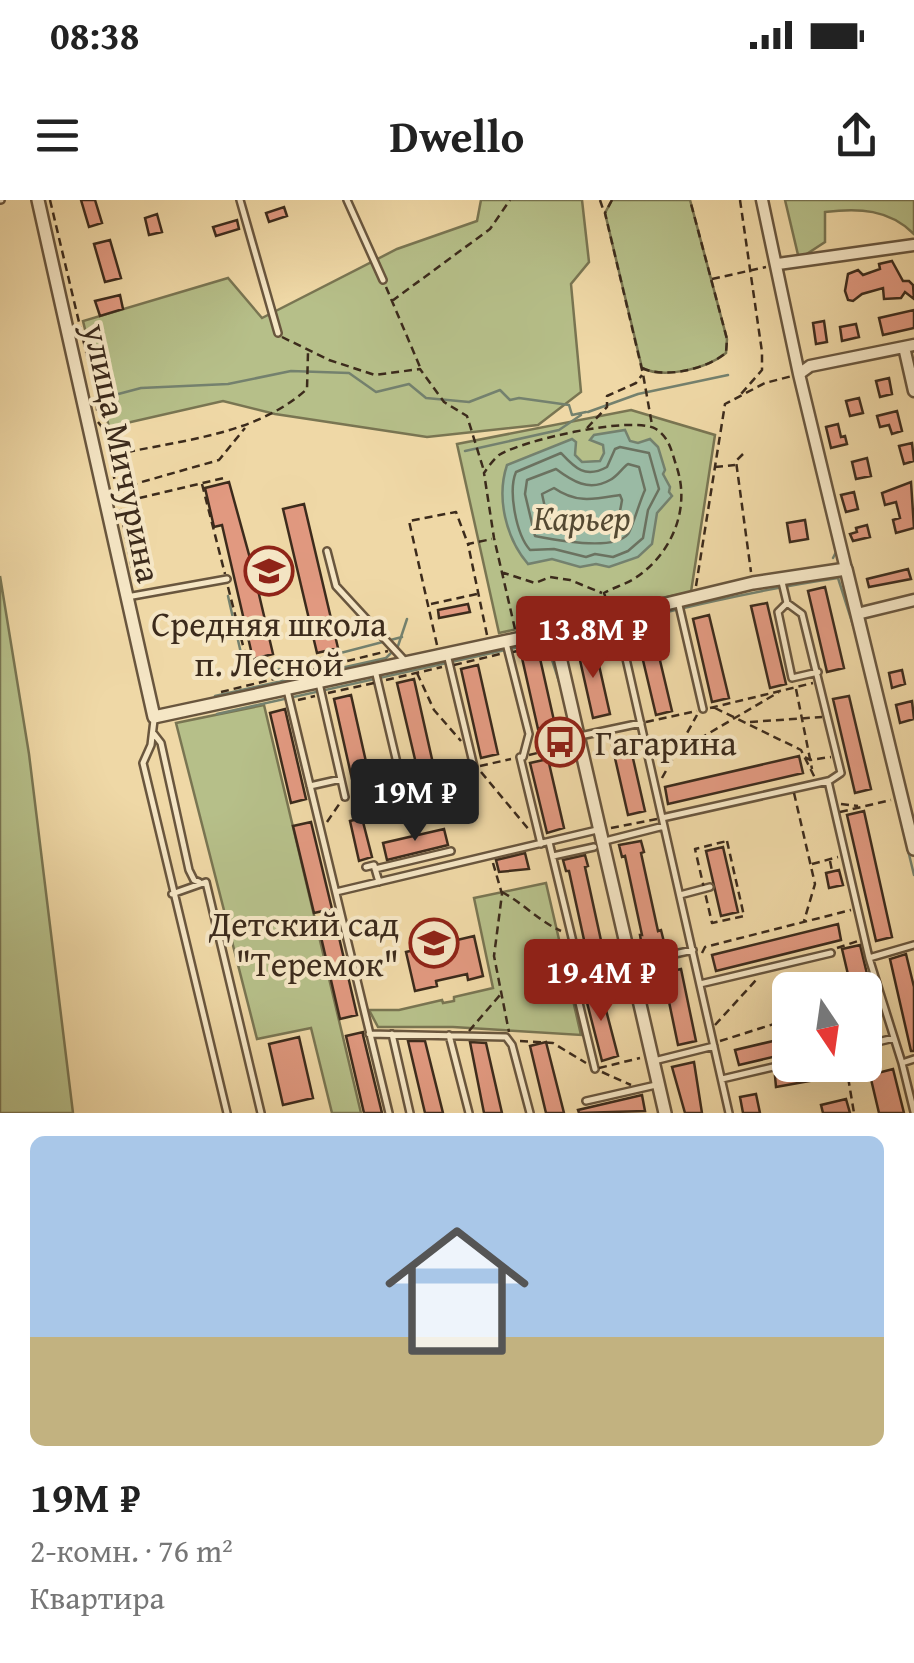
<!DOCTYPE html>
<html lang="ru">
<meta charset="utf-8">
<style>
:root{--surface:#fff;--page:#f2f2f2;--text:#222;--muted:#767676;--line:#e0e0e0;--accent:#8f2418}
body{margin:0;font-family:"Gentium Book Plus",serif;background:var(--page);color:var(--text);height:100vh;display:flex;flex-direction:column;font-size:38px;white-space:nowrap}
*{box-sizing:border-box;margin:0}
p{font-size:32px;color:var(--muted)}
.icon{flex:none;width:55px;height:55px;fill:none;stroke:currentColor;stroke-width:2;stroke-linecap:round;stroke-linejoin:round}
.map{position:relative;height:913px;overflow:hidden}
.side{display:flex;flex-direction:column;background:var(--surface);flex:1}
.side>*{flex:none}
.needle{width:65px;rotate:167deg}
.fabs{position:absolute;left:772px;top:772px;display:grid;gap:20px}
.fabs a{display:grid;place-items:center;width:110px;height:110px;border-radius:15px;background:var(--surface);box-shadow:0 10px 40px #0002;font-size:50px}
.price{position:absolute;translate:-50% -85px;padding:0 22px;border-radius:10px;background:var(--accent);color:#fff;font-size:32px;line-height:65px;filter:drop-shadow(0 2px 5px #0008)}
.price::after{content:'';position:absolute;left:50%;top:60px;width:30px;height:22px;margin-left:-15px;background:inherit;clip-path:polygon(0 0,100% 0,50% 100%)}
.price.selected{background:#222;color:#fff}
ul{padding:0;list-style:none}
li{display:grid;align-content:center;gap:20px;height:530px;padding:0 30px}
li+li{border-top:2px solid var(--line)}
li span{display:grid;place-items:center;height:310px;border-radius:15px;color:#555}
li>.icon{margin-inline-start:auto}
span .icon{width:180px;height:180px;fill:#fffc;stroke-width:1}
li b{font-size:42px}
.status{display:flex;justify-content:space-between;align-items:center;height:70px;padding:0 50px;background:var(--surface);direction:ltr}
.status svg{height:28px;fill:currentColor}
header{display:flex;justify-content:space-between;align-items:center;height:130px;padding:0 30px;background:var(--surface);font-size:45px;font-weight:600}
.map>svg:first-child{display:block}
.green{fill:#b6bf89;stroke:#797552;stroke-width:2.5}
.water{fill:#9abaa4;stroke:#74816e;stroke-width:2.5}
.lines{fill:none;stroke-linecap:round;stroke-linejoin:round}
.shore{stroke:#6b7260;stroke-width:2.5}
.stream{stroke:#74816e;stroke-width:2.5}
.building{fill:#e19980;stroke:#3c2b1c;stroke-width:2.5}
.service-casing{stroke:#69563e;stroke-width:10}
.minor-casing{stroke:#69563e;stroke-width:15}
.tertiary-casing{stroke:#69563e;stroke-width:16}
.path{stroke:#3c2b1c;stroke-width:2.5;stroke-dasharray:8 5;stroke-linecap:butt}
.service{stroke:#f5e6c5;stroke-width:5}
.minor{stroke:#f5e6c5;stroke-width:10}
.tertiary{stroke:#f5e6c5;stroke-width:11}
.labels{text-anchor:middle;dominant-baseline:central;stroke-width:8;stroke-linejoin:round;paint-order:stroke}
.street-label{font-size:35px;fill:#3c2b1c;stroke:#f5e6c5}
.park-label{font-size:35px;font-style:italic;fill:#544932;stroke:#f5e6c5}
.poi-label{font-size:35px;fill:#3c2b1c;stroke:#f5e6c5}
</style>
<div class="status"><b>08:38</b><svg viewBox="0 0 49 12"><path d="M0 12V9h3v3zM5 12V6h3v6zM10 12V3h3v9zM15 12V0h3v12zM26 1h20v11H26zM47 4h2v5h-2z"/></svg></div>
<header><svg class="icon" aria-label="menu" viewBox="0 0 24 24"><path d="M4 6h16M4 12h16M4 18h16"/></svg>Dwello<svg class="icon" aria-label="share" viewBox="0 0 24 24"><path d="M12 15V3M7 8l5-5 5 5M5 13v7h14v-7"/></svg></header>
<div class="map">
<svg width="914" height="913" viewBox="0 0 914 913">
<rect width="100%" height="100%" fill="#efd8a6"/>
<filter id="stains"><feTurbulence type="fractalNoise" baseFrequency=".002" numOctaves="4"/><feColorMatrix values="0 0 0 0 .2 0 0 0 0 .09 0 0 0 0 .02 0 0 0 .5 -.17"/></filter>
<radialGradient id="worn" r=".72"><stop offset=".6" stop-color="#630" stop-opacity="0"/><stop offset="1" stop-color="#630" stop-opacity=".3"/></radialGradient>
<path class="green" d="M481 0H582L589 62 571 84 581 192 538 225 427 237 275 214 223 201 109 227 83 121 228 78 262 118 397 49 477 21Z
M612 0H690L727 139 726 153C706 169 665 179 642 168L605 13Z
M785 0H914V34C889 9 859 8 825 12V42L799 59Z
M631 210 715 235 691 392 499 433 457 244Z
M0 376 29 554 73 913H0Z
M264 505 361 913H332L311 828 257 839 176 523Z
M546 683 581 835 453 827H378L369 810H399L442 800 443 803 454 801V797L493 788 474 698Z"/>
<path class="water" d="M625 230 630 241 638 243 650 239 658 247 665 270 663 274 670 287 669 292 672 296 657 313 652 344 638 357 609 367 596 364 580 367 552 359 528 364C506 338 496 298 507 265L572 239 576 242 575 255 582 262 600 261 604 253 603 245 590 240 594 235Z"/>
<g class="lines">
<path class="shore" d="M620 247 649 253 659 289 648 310 643 338 628 351 613 357 595 354 586 357 554 349 530 350C516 334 508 291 516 272L561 253C575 268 585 279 607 267L615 249Z
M628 264 639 267 645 290C640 300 632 329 628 334 614 351 555 340 535 336L525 294 527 280 556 269C572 281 589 292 610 280 618 276 622 268 628 264Z
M554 288C577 304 595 299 620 295L622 300C621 306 619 320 615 325 607 335 561 322 548 321L542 294Z"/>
<path class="stream" d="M799 194 836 352 833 358
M107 197 141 188 228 184 291 171 349 173 376 192 409 184 426 198 469 202 500 190 510 200 519 198 569 205 572 215 586 212
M588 212 638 194 728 175
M465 251 559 230 581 215
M228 396 245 471 252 476 402 437
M563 444 569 436C658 414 747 391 838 378L859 444
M215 496 386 458 398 446 407 419
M217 514 546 441 563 494
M887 563 914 675
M653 885 659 913"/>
</g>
<path class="building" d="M81 0H95L102 23 89 27Z
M284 7 287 16 269 22 266 13Z
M157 14 162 32 149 35 145 18Z
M237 20 239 29 216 36 213 27Z
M110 40 121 78 105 82 94 44Z
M892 61 903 81H909L913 85 914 99 905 92 901 98 884 99 883 88 862 94 853 101 848 100 845 91 848 74 858 70 863 75 880 69 879 64Z
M120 95 123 109 100 116 95 101Z
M914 110V128L883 135 879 118Z
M824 121 827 142 816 144 813 123Z
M856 124 859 137 842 141 840 127Z
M889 178 892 194 880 197 876 181Z
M859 198 863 213 850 216 846 201Z
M897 211 902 231 892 234 889 225 880 227 877 216Z
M838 224 841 237 845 236 847 244 831 248 826 227Z
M912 243 914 261 904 264 899 246Z
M867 258 871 276 856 279 852 262Z
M229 282 256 380 276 375 278 381 257 386 273 454 253 459 222 325 214 327 205 288Z
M911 282 914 328 896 333 893 320 900 318 896 302 885 305 882 293Z
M854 292 858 309 846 312 841 295Z
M304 304 338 448 317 453 283 309Z
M805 320 808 339 790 342 787 323Z
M867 325 870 337 853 341 850 334 857 332 856 328Z
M908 369 911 379 869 387 867 379Z
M825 387 844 468 827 472 808 391Z
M767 403 786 484 770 488 751 406Z
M468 404 470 412 439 418 438 410Z
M709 415 729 498 712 502 693 419Z
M653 431 672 511 656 515 637 435Z
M594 443 610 514 593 518 577 447Z
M539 454 555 525 538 529 522 458Z
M478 465 498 554 481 558 461 469Z
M902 470 905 484 892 488 889 473Z
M414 479 434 568 418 572 397 483Z
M351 495 371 584 354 588 334 499Z
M849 496 871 589 855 593 833 499Z
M912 501 914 519 900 523 896 505Z
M285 509 306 599 291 603 270 513Z
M629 541 645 611 628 615 612 545Z
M799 556 803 573 668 604 665 587Z
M548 559 564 628 547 633 530 563Z
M864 611 892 737 876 741 847 615Z
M362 618 372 657 359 661 350 621Z
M311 622 332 709 314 713 293 626Z
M444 629 448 645 387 660 383 643Z
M641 641 644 652 641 653 658 731 661 730 664 742 642 747 640 735H642L625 656 622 657 619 645Z
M723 647 738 712 721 716 706 651Z
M525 653 529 669 499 672 496 660Z
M585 655 588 666 585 667 602 745H605L608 757 586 762 583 750 586 749 569 671H566L563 660Z
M839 670 843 685 829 688 826 673Z
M838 724 841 740 716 771 712 755Z
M338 733 357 815 340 819 321 737Z
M474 736 483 776 468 780 467 774 436 781 437 786 415 791 406 752Z
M860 745 868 778 850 783 842 749Z
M906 754 914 787V851H911L890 759Z
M681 769 696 841 678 845 663 773Z
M600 787 618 856 602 861 584 791Z
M363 832V835L382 913H364L346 836Z
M299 837 313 898 283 905 269 844Z
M790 837V853L739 865 735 850Z
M408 841H425L443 913H425Z
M470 842 486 843 502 913H484Z
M546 842 564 913H546L530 846Z
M694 862 702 913H685L672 867Z
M824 865H841L843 875 776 887 775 876 810 873 809 869Z
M893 869 904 913H879L870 875Z
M756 894 760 913H743L740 897Z
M642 895 645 911 579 913 578 910Z
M846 899 850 913H823L821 905Z"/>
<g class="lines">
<g class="service-casing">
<path id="service" d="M0 0H1
M240 0 278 133
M347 0 383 80
M327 351 336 386 405 461
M782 382 787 403 802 414 841 573 829 581
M127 397 227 379
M678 401 703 509
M787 403 778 412 792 478 818 472
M617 419 729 913
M506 443 529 534 523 557
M447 454 474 567
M375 470 402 584
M319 483 345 597
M287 490 389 913
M154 520 151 545 143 563 227 913
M154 534 161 543 189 670 194 680 199 682
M580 536 641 523
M520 557 541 644
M310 586 341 579
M662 618 828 581 869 758
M605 641 664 626
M549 642 580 771
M553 656 594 647
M366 667 374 665 379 682
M375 669 451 651
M336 692 597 630
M172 694 206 682 261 913
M680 695 710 687
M633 763 693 750
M700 784 831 753
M369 834 506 837 512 845 530 913
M392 834 410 913
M449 835 469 913
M865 845 894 838
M914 859 902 863 914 912
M654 861 714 846
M902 863 869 758 914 745
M595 869 574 782 580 771 630 761
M722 879 790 863
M586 901 656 885"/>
</g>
<g class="minor-casing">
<path id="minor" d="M762 0 799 174 846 369
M778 64 914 45
M904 147 914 191
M799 174 810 166 914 145
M857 414 914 400"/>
</g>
<g class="tertiary-casing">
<path id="tertiary" d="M38 0 154 517 554 431 753 383 846 369 914 649
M554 431 665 913"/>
</g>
<path class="path" d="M50 0 97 198V214
M600 0 604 12
M612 0 605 13 643 174 652 225
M740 0 762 152V170L741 194
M712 79 766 67
M386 87 420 167
M392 101 490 29 510 0
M282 137 329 160 375 175 420 169 444 202 467 216 484 271
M642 168C665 179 706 169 726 153L727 139 690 0
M98 222 105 231 133 374
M587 228 607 207V196L636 183 642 175
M108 234 128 252C190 239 258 233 307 189L308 152
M743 254 736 261 751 372
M715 267 735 265
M202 284 225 374
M117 289 219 260 245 228
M114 304 224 278
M501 372 535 383 550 377 570 380 602 393
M696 386 725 204 765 183 792 176
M228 387 249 469 281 462 284 475
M431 404 477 394
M515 429 494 338 484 273C488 267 494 259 499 255 523 240 633 215 656 229 670 238 672 253 677 268 691 311 670 357 632 380 623 385 613 388 604 393L609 406
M487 435 468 344 492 339
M437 445 409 321 456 312 468 344
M513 452 543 445 548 448
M454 465 500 454
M417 473 434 510 461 541
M386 480 442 467
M796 489 812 569
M221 492 388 451
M328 493 374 483
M298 500 315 496
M710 508 813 483
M715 508 801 550 815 578
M646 522 697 511
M750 522 822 517
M677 552 779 492
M529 555 570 545
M805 557 810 560 831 557
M480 566 511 559
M481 572 530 631
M662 578 697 515
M407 583 467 569
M794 593 815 684 804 721
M353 595 394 586
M841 604 858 606
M840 612 891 600
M327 622 342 600
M611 628 657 619
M727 641 744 716 712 723 695 649Z
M830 661 832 671
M493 663 502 694 494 756 509 832
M812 664 838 657
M502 692C524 704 539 721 561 731
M837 748 858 741
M702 753 705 747 851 710
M865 810 870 833 866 838
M715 825 757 779
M469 831 500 795
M520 841 553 843 586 863
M720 841 790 819
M846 865 854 913
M599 868 640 858
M602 872 631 885"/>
<use href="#service" class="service"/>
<use href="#minor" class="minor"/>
<use href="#tertiary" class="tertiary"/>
</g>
<defs>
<g id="school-ring" transform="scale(2.5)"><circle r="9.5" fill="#f5e6c5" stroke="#8f2418" stroke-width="1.5"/><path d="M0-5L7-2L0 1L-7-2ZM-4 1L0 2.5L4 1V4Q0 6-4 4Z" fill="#8f2418"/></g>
<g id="bus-ring" transform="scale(2.5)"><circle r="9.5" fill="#f5e6c5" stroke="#8f2418" stroke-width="1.5"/><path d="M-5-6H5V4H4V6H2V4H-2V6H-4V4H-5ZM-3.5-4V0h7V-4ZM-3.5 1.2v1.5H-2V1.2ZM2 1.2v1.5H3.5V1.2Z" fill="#8f2418"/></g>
</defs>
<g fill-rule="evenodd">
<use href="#school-ring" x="269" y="371"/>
<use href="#bus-ring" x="560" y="542"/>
<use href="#school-ring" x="434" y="743"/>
</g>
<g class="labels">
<g class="street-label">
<text transform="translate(123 253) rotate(78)">улица Мичурина</text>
</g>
<g class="park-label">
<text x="582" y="317">Карьер</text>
</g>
<g class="poi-label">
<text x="269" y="423">Средняя школа<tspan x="269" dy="40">п. Лесной</tspan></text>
<text x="595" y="542" text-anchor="start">Гагарина</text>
<text x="399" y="723" text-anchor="end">Детский сад<tspan x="399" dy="40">"Теремок"</tspan></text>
</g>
</g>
<rect width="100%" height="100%" filter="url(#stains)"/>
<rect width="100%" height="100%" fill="url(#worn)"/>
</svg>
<div class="fabs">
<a><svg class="needle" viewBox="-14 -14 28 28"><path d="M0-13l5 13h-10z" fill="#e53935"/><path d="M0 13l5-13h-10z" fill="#767676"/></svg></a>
</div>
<b class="price" style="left:593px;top:481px">13.8M ₽</b>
<b class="price selected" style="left:415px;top:644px">19M ₽</b>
<b class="price" style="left:601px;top:824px">19.4M ₽</b>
</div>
<section class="side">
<ul>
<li><span style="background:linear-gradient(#a9c7e8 65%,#c2b280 0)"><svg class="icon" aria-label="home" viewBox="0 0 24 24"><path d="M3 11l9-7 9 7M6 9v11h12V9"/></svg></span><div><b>19M ₽</b><p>2-комн. · 76 m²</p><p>Квартира</p></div></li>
</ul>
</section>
